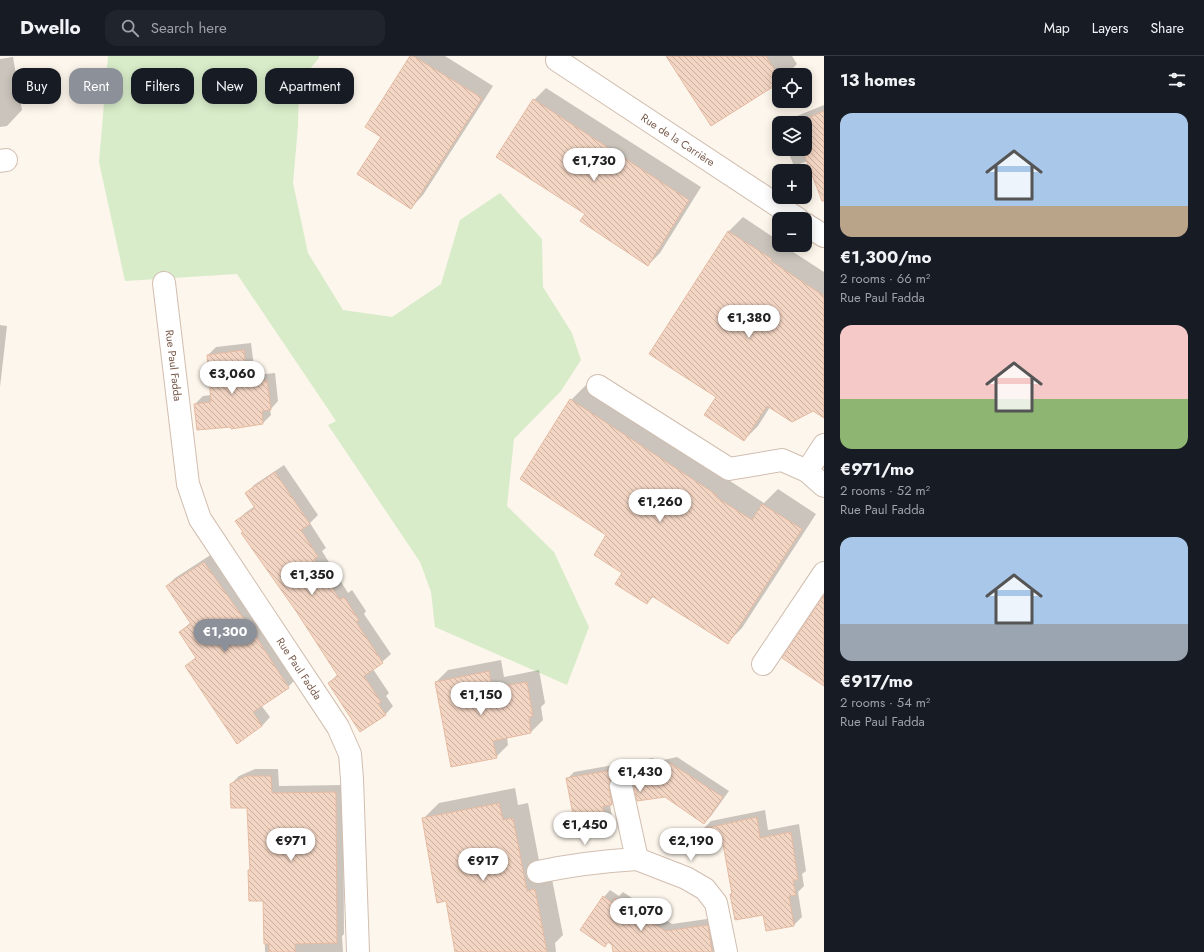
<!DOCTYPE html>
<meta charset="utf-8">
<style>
:root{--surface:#171b24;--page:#20242c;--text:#f1f3f6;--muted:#9ea1a6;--line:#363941;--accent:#8c9099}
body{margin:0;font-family:Jost,sans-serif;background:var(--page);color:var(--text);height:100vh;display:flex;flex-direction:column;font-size:15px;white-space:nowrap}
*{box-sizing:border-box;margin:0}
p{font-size:13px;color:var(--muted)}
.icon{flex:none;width:22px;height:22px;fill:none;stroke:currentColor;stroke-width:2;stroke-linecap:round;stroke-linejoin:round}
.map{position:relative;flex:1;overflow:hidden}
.sheet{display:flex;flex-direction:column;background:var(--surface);width:380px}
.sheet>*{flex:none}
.top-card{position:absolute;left:12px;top:12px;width:380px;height:36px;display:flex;gap:8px}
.fabs{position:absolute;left:772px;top:12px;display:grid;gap:8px}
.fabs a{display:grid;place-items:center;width:40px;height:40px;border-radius:8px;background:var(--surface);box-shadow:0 2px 10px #0003;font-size:20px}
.price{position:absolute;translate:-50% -34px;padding:0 9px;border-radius:14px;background:#fff;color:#222;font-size:13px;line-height:26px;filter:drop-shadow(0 1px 2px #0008)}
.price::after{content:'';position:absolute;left:50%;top:24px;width:12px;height:9px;margin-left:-6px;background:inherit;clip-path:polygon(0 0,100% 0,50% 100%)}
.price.current{background:var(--accent);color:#fff}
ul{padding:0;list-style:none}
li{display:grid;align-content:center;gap:8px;height:212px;padding:0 16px}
li span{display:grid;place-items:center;height:124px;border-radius:12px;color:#555}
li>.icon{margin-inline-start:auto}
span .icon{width:72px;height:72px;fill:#fffc;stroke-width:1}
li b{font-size:17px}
h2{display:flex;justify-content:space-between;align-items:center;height:48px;padding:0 16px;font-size:17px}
.tag{padding:0 14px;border-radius:12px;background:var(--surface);box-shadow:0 2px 10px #0003;font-size:14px;line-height:36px}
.tag.current{background:var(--accent);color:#fff}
header{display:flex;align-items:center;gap:24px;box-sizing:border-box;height:56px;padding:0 20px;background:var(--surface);border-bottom:1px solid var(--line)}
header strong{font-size:19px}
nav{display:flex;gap:22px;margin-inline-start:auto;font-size:14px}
.search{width:280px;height:36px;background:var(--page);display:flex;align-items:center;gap:10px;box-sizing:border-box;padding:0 14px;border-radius:12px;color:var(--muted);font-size:15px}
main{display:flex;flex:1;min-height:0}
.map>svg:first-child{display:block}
.green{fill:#d8ecc9}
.shadow{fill:#0003}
.building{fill:url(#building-back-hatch);stroke:#e6bba3}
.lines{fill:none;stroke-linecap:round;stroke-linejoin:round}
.minor-casing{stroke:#d1beb0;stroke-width:24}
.minor{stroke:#fff;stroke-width:22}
.labels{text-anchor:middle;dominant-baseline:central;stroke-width:3.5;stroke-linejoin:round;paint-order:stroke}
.street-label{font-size:11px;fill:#7a5c4d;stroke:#fffaf3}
</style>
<header>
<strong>Dwello</strong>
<div class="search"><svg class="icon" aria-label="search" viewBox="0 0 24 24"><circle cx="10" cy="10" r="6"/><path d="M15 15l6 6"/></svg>Search here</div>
<nav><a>Map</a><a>Layers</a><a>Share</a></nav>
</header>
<main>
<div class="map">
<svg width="824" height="896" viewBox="0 0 824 896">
<defs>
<pattern id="building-back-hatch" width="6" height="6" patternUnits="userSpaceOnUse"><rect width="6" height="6" fill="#f3d5c3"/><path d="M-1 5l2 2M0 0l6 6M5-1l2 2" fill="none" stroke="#cab0a1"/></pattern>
</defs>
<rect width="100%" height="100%" fill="#fdf6ec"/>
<path class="green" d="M108 0H319V2L299 26 298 70 293 127 308 197 343 254 392 261 441 228 460 164 500 137 542 183 543 231 572 277 581 304 561 335 514 383 507 450 554 496 589 571 567 629 435 571 431 536 420 506 328 369 336 365 237 218 125 225 99 106Z"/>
<path class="shadow" d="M411 0H445L493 30 423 139 411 152 382 81Z
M668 0H792L797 8 786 19H779V26Z
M13 1 22 54 7 70 0 71V3Z
M546 32 701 131 660 197 648 209 586 158 534 44Z
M824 49V124L808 105 794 110 787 93H805V67H787L792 62Z
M743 161 779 185V189H785L784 190 824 216V353L770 351 758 370 744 384 718 340 650 297 729 175Z
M0 269 7 270 0 331Z
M251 287 255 319 275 317 278 345 270 354 271 359 263 367 231 370 195 348 203 340 211 339 208 299 216 291Z
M586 329 731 424 730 425 764 447 778 433 816 458 742 572 728 586 654 540 647 547 623 517 607 478 571 344Z
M284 409 318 459 310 467 326 492 322 495 348 537 352 534 366 555 364 558 391 598 382 606 373 613 389 637 386 640 393 650 385 659 329 627 338 618 237 465 245 457 255 450 246 438 254 429Z
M212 498 296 623 288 631 261 649 270 661 262 670 187 610 196 601 180 576 191 566 167 530 175 522Z
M501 604 504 621 539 614 545 647 541 651 543 664 531 676 507 681 508 689 496 701 436 626 448 614Z
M677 701 729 735 711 760 704 767 666 740 634 727 631 721 625 717H618L615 719V726L618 742 612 748H610L612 762 605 768 567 723 574 716 653 702 654 706Z
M255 713H278L279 730 343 729 344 878 342 880 343 896H265L264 844 249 815 251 813 248 750 231 728 239 720Z
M515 732 518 749 528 747 542 820 551 818 563 879 555 887 556 896H456L446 844 423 763 439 747Z
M765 754 768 774 799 768 806 815 802 818 804 830 798 836 802 861 794 869 763 858 731 839 733 836 724 787 703 773 711 765Z
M610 834 619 840 623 836 672 868 714 862 719 890 713 896H626L604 841Z"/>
<path class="building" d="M410 0H413L482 42 411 153 357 118 381 81 365 71Z
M666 0H766L779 21V27L711 70Z
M533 43 689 144 648 210 580 165 585 158 496 101Z
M824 55V145H822L802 93H805V67H796Z
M728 175 772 203 771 205 824 240V362L813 355 792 366 767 350 744 385 704 359 716 341 649 298Z
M244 294 247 326 267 324 271 354 262 355 263 368 231 373V371L197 374 194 348 211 346 207 299Z
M570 343 717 439 716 441 752 464 762 448 802 473 728 588 652 540 647 548 615 528 622 517 594 499 606 479 520 423Z
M275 416 310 468 301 474 318 501 314 503 340 544 344 541 359 564 356 566 383 607 364 620 381 646 378 648 386 659 360 676 328 627 338 620 296 555 241 477 243 476 235 465 255 452 245 437Z
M204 506 251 573 289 632 253 656 262 670 237 688 185 610 196 602 179 576 191 568 166 530Z
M824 539V630L782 602Z
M489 615 492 632 527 626 533 660 529 661 531 677 493 685 497 702 451 711 435 626Z
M670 707 723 741 704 768 665 741 637 745 633 727 630 722 625 718H619L612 721 609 727V733L612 749 603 750 606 769 576 774 566 722 647 708 648 712Z
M246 720H271L272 737 336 736 337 887 295 888V896H269V888H264L263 845H249L248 814H250L247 752H231L230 728Z
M499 747 503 764 513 762 527 835 535 833 547 896H455L446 845 437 847 422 762Z
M757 761 760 782 791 776 798 824H793L796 839 789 840 794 870 766 875 763 859 735 864 730 838H732L723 788 702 773Z
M603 840 612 847 615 842 665 875 708 869 712 896H613L612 889 608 886 605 891 580 874Z"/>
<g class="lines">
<g class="minor-casing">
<g id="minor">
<path id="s1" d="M557 4 798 163"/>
<path d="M0 105 6 104"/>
<path d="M805 168 824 180"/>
<path id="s2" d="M164 227 188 428 200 463 338 671 350 698 352 723 358 896"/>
<path d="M598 330 729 413 782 404 807 415 824 430"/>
<path d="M807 415 824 389"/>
<path d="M763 608 824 517"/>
<path d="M621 730 637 803 686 822 705 833 716 847 726 896"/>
<path d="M538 816C571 809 604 805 637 803"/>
</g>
</g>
<use href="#minor" class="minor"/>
</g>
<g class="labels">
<g class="street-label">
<text stroke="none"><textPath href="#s1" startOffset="145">Rue de la Carrière</textPath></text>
<text stroke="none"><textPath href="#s2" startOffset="83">Rue Paul Fadda</textPath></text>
<text stroke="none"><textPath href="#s2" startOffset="419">Rue Paul Fadda</textPath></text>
</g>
</g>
</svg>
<div class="fabs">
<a><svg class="icon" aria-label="locate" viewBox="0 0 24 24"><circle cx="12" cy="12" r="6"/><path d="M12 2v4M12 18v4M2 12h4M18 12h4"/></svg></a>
<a><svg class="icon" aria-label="layers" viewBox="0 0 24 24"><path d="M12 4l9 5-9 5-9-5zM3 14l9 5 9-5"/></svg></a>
<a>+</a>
<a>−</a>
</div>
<b class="price" style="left:594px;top:126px">€1,730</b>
<b class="price" style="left:749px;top:283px">€1,380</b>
<b class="price" style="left:232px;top:339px">€3,060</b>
<b class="price" style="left:660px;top:467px">€1,260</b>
<b class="price" style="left:312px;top:540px">€1,350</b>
<b class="price current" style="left:225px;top:597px">€1,300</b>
<b class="price" style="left:481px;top:660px">€1,150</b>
<b class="price" style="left:640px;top:737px">€1,430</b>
<b class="price" style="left:585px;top:790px">€1,450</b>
<b class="price" style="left:291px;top:806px">€971</b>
<b class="price" style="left:691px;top:806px">€2,190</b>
<b class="price" style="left:483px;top:826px">€917</b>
<b class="price" style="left:641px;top:876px">€1,070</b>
<div class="top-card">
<a class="tag">Buy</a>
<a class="tag current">Rent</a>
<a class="tag">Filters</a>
<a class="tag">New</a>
<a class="tag">Apartment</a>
</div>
</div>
<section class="sheet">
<h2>13 homes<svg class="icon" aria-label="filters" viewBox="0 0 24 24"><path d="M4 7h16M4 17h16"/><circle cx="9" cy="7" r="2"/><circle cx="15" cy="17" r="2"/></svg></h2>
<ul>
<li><span style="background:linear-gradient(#a9c7e8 75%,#b9a48a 0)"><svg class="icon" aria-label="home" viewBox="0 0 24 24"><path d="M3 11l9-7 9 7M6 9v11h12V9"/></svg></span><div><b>€1,300/mo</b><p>2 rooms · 66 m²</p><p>Rue Paul Fadda</p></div></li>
<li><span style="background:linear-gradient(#f6c9c9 60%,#8fb573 0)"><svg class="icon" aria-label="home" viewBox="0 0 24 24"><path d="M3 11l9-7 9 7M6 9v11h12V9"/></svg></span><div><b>€971/mo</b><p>2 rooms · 52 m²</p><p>Rue Paul Fadda</p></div></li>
<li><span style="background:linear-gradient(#a9c7e8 70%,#9aa5b1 0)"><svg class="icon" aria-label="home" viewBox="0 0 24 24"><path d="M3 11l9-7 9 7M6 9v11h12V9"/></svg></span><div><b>€917/mo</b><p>2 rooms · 54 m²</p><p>Rue Paul Fadda</p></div></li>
</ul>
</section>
</main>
